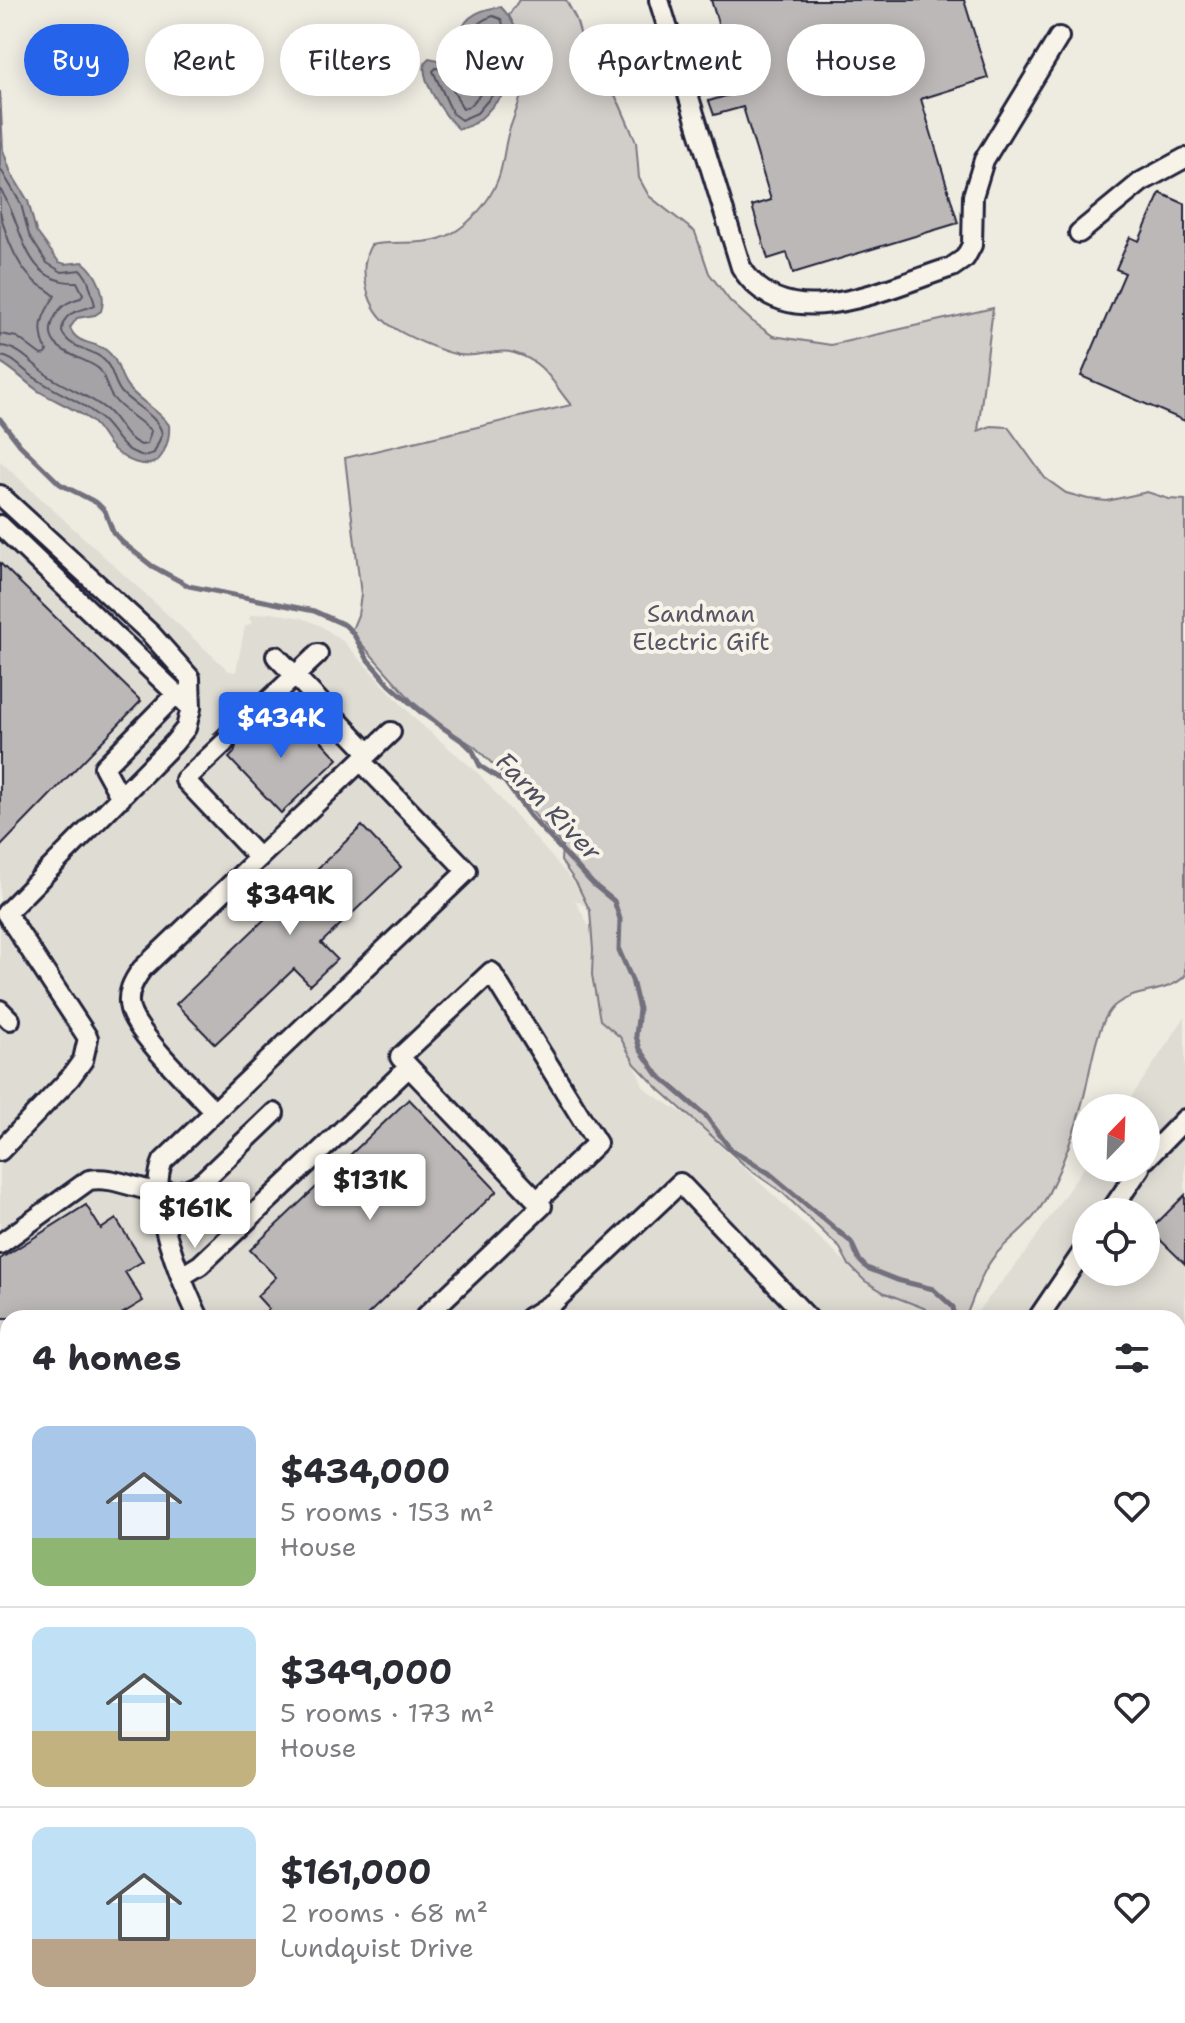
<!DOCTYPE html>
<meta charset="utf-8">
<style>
:root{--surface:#fff;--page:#f7f7f7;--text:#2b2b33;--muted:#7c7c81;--line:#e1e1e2;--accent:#2563eb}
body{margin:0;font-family:"Shantell Sans",sans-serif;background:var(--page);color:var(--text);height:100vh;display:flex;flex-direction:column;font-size:30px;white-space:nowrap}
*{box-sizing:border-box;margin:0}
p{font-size:26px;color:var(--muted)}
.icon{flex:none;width:44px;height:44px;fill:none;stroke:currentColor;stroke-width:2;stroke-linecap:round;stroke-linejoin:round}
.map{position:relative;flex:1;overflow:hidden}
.sheet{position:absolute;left:0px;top:1310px;width:1186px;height:714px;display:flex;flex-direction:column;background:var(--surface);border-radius:24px 24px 0 0;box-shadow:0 4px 20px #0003}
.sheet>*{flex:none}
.banner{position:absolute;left:24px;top:24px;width:1138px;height:72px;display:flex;gap:16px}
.needle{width:52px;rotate:23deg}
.fabs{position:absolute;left:1072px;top:1094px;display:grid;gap:16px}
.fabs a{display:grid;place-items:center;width:88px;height:88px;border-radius:50%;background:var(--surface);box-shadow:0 4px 20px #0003;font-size:40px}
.price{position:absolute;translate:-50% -68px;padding:0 18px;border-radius:8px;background:#fff;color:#222;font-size:26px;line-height:52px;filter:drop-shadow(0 2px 4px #0008)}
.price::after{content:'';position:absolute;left:50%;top:48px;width:24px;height:18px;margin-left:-12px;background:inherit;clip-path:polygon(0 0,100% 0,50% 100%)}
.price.on{background:var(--accent);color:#fff}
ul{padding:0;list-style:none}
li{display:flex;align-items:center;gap:24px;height:200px;padding:0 32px}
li+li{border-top:2px solid var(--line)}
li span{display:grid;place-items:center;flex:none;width:224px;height:160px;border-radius:16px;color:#555}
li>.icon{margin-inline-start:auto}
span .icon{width:96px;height:96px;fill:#fffc;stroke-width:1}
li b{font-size:34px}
h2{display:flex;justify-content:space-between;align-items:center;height:96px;padding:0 32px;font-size:34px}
.tag{padding:0 28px;border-radius:36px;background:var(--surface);box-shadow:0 4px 20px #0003;font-size:28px;line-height:72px}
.tag.on{background:var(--accent);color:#fff}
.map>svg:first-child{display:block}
.built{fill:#dfdcd4;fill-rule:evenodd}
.green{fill:#d1cdc9;stroke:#7a7882;stroke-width:2}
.water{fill:#a6a3a6;stroke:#716f7b;stroke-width:2}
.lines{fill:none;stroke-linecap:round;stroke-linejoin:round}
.shore{stroke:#575666;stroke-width:2}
.stream{stroke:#716f7b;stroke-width:5}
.building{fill:#bbb8b7;stroke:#22223b;stroke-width:2}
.minor-tunnel{stroke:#c5c3c0;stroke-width:18;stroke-dasharray:18 9;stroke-linecap:butt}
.minor-casing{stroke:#22223b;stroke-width:24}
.major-casing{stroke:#22223b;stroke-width:30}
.minor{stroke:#f7f3e8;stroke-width:18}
.major{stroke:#f7f3e8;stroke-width:24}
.labels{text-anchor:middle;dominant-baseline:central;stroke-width:8;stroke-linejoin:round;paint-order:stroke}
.park-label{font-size:24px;fill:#575566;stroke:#f7f3e8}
.water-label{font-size:26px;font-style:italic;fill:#504f60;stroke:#f7f3e8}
</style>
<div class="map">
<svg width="1185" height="2023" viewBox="0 0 1185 2023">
<rect width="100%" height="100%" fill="#eeebe1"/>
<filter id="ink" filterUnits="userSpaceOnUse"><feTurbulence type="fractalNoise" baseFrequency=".0125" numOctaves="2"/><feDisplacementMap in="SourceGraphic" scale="16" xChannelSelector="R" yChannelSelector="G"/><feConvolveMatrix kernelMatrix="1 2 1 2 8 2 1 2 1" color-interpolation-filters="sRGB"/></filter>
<g filter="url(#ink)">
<path class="built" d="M0 461 229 671 236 672 245 626 252 623 249 618 251 615 271 613 302 618 321 626 344 642 416 720 478 773 585 895 594 911 575 900 595 938 627 1044 643 1086 649 1092 689 1117 853 1269 941 1315V1318H8V2016H980L974 2023H0Z
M1185 1017V1829L1178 1836V1318H972L1024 1255 1086 1164V1168H1146V1108H1124ZM1086 1212H1146V1272H1086Z"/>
<path class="green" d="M519 0H566L576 19 585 50 605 76 620 105 636 142 639 178 649 196 695 232 709 273 730 301 752 321 773 336 831 345 993 308 978 431 991 426 1008 427 1045 478 1066 493 1088 499 1107 501 1147 492 1169 499 1185 500V976C1166 995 1134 988 1113 1007 1095 1025 1090 1076 1083 1100 1075 1131 1063 1164 1049 1192 1036 1221 1018 1231 998 1252 981 1270 975 1296 965 1318H935L924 1308 885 1293 865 1281 849 1265 840 1248 783 1193 750 1170 660 1090 635 1064 620 1037 600 1020 592 975 593 950 590 911 577 884 561 861 562 845 516 794 503 774 475 747 443 726 413 702 351 632 358 615 361 595 345 458 571 405C552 383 546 362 514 353 497 348 477 358 459 355 443 352 405 336 391 326 367 310 357 269 371 245 394 240 417 246 439 239 465 231 489 204 498 179 504 164 504 146 509 131 515 113 527 84 528 65 529 46 515 32 509 15Z"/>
<path class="water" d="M501 7C513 19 533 57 525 74 520 86 507 91 498 100 485 114 479 125 459 129 445 118 413 71 429 58L453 63C461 53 458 45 461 33 464 15 485 8 501 7Z
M0 91 3 150 11 173 28 201 36 231 59 262 65 264 83 262C96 272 107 294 101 311L95 315 77 318 70 328C77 345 93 341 106 350 120 361 118 375 128 387 140 402 158 409 169 425 170 437 167 445 162 455 150 475 119 458 109 444 102 435 99 427 90 420 74 408 57 402 40 392 26 383 15 370 0 362Z"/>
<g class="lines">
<path class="shore" d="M493 16 501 19 506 32 516 44 520 64 518 72 495 92 477 113 461 120 453 114 433 71 436 68C489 79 446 31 493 16Z
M487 28H494L506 48 509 66 488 85 471 105 463 109 450 84C459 79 470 75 475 64 482 50 474 38 487 28Z
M0 168 21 204 29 235 47 263 62 272 81 270 88 280 95 305C80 312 62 310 62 332 71 351 91 347 104 360 114 369 113 383 122 393 134 406 159 416 162 434L154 453 144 456C118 449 119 436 102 420 81 399 50 391 27 372 18 365 12 357 0 356
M0 189C24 223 21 284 77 282L83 294 81 298C70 301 62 304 56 315 34 353 88 356 100 370 106 378 106 389 113 398 123 411 139 419 151 431L147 444 141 445C122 436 121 423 107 410 88 395 66 388 47 375 32 364 20 347 0 346
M0 212C6 237 15 263 34 281 41 287 49 290 55 296 42 315 36 328 47 351L45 354 41 355 17 337 0 334"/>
<path class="stream" d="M0 419 20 445 60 484 97 503 105 511 113 532 122 542 152 566 189 586 314 611 345 625 353 633 368 660 390 685 423 714 465 743 473 751 480 766 505 782 530 816 593 884 614 901 620 919 619 950 632 980 639 1009 636 1036 640 1049 658 1075 706 1116 731 1150 769 1173 851 1242 860 1261 867 1268 897 1280 933 1289 953 1307 955 1318
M928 2023 933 2016"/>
</g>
<path class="building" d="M711 0H964L988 78 921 99 958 223 793 273 787 253 768 259 752 206 771 200 743 107 714 115 709 101 739 92Z
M1160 193 1185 204V421L1081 376 1125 273 1116 269 1130 237 1139 241Z
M0 563 141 701 0 847Z
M237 712 234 724 238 731 248 734 256 732 261 727 272 739 297 715 338 759 281 813 229 758 234 753 236 746 233 735 227 731 215 733Z
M362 826 401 867 321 943 337 959 310 985 294 969 215 1044 176 1004Z
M409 1099 497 1191 364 1318H260L269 1309 257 1296 276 1277 250 1250Z
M1185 1195V1264L1150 1230Z
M86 1205 101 1229 116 1219 143 1261 125 1272 143 1301 115 1318H0V1259Z"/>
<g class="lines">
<path class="minor-tunnel" d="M224 743 246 722"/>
<g class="minor-casing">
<path id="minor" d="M659 0 741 267C786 341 890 286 952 267L965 258 972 245 973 196 984 160 1059 37
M1079 233 1141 182 1185 158
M0 495 150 633 190 678 191 708
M0 525 191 708 186 728 174 743 6 913 88 1038 83 1060 70 1078 0 1151
M276 656 369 753
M246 722 318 654
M224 743 185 780 259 858
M121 798 104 767 176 694
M0 1010 10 1020
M409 1067 400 1057 491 972 597 1143 537 1201
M214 1111C195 1090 136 1034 130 1009 126 994 133 981 142 969L391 732
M1146 1159 1185 1119
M1110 1212 1140 1168
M0 1244 89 1180C126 1173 163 1212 204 1180L274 1113
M182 1276 200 1265 409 1067 542 1206 424 1318
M199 1318C182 1283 146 1198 163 1161L467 871 361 761
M529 1318 553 1303 680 1183 808 1318
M1038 1318 1086 1247
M1178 1488 1185 1481
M0 1527 8 1540
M0 1592 8 1587
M1178 1688 1185 1704
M0 1696 8 1692
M0 1753 8 1766
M1178 1793 1185 1790
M0 1818 8 1813
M1185 1899 1181 1903 1185 1906
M215 2016 223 2023
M470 2016 477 2023
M822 2016 830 2023
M71 2023 78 2016"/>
</g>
<g class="major-casing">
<path id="major" d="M1182 2023 1185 2020"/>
</g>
<use href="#minor" class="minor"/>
<use href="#major" class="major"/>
</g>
</g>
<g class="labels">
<g class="park-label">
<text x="701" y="614">Sandman<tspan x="701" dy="28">Electric Gift</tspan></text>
</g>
<g class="water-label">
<text transform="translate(549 806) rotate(46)">Farm River</text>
</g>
</g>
</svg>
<div class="fabs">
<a><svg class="needle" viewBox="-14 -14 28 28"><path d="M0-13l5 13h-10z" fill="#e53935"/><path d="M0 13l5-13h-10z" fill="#7c7c81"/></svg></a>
<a><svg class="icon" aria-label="locate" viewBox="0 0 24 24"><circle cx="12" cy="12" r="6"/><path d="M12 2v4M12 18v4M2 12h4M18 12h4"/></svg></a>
</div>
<b class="price on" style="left:281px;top:760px">$434K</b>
<b class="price" style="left:290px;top:937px">$349K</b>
<b class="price" style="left:370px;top:1222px">$131K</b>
<b class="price" style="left:195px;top:1250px">$161K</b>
<div class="banner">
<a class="tag on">Buy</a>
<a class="tag">Rent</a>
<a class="tag">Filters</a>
<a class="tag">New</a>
<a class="tag">Apartment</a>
<a class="tag">House</a>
</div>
<section class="sheet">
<h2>4 homes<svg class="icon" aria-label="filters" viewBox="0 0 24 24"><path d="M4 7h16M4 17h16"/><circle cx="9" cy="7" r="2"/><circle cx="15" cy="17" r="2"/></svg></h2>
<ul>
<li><span style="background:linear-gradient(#a9c7e8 70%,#8fb573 0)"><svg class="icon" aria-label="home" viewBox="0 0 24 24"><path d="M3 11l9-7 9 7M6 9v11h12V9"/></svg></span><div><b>$434,000</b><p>5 rooms · 153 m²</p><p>House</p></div><svg class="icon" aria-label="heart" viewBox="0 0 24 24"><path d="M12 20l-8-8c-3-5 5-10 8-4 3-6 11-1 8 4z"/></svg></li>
<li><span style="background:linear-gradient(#bfe0f5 65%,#c2b280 0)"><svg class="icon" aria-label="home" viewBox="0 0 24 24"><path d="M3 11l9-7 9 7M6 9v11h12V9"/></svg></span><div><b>$349,000</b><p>5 rooms · 173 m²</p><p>House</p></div><svg class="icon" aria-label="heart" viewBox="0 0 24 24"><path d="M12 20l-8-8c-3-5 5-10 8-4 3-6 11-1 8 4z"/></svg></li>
<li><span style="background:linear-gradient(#bfe0f5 70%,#b9a48a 0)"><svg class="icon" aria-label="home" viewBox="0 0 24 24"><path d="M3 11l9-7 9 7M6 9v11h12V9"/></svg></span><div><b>$161,000</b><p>2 rooms · 68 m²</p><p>Lundquist Drive</p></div><svg class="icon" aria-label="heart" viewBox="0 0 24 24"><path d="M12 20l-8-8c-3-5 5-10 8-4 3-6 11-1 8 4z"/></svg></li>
</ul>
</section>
</div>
